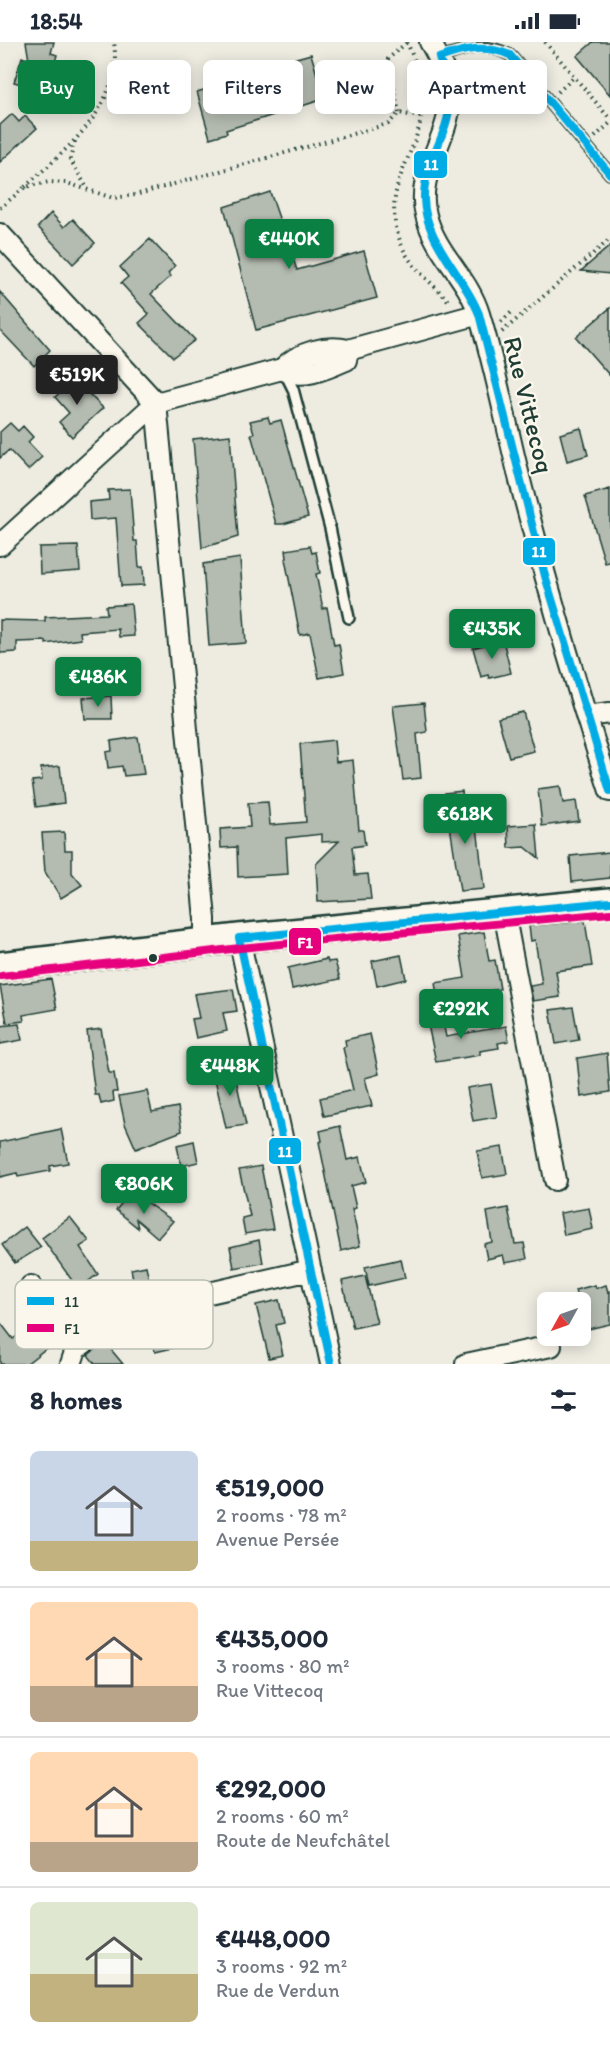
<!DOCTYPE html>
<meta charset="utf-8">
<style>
:root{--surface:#fff;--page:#f6f6f7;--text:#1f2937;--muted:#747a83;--line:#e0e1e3;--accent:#0b8043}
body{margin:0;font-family:Itim,sans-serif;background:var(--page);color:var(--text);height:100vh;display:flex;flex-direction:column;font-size:22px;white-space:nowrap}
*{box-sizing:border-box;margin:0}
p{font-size:20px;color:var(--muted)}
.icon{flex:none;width:33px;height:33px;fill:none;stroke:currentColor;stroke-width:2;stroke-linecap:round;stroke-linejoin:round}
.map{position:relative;height:1322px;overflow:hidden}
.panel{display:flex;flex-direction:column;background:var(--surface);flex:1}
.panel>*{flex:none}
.top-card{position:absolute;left:18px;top:18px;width:574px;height:54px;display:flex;gap:12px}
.needle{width:39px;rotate:230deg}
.tools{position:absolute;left:537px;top:1250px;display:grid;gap:12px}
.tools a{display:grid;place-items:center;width:54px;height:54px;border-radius:9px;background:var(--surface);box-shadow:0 3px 15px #0003;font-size:30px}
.price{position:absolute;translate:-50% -51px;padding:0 14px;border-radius:6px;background:var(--accent);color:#fff;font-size:20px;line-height:39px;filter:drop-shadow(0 2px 3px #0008)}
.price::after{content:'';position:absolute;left:50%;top:36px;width:18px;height:14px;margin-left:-9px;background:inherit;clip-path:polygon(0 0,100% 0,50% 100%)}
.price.current{background:#222;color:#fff}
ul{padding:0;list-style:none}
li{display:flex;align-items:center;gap:18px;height:150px;padding:0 30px}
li+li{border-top:2px solid var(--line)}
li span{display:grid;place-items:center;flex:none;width:168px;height:120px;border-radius:9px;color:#555}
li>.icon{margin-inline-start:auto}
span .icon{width:72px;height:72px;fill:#fffc;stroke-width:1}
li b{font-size:26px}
h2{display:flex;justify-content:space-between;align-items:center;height:72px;padding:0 30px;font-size:26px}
.pill{padding:0 21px;border-radius:9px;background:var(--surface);box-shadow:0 3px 15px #0003;font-size:21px;line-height:54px}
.pill.current{background:var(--accent);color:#fff}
.status{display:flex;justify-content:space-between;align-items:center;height:42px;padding:0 30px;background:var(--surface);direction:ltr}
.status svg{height:16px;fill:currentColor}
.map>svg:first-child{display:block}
.building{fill:#b4bbb0;stroke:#1f3d34;stroke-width:1.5}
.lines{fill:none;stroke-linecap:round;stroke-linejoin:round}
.service-casing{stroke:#1f3d34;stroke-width:14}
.minor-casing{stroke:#1f3d34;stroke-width:24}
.secondary-casing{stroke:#1f3d34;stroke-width:32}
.path{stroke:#1f3d34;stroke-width:4;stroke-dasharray:1.5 4.5;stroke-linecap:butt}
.service{stroke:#fbf7ec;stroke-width:9}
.minor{stroke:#fbf7ec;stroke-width:20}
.secondary{stroke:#fbf7ec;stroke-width:27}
.bus-1-casing{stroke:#fbf7ec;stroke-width:12}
.bus-2-casing{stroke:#fbf7ec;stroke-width:12}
.bus-1{stroke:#00ace6;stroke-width:8}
.bus-2{stroke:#e6007e;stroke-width:8}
.bus-dot{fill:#1f3d34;stroke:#fbf7ec;stroke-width:2}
.labels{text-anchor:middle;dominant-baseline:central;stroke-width:4.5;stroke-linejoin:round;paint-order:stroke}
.street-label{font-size:26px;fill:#1f3d34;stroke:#fbf7ec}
.key{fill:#fbf7ec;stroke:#b9bfb5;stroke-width:1.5}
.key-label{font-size:16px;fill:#1f3d34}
.line-badge{stroke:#fbf7ec;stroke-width:2}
.badge-label{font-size:16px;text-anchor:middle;font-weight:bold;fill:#fff}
</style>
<div class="status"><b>18:54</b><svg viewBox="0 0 49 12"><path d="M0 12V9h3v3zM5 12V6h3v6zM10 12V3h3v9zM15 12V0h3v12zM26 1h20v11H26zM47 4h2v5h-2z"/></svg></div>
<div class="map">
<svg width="610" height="1322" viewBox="0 0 610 1322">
<rect width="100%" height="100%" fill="#eeece1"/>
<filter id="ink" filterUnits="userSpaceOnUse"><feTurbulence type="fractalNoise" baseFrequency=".0167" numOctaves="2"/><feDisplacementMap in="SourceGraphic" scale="12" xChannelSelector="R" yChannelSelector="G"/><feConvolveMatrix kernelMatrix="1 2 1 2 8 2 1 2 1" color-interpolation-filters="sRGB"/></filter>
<g filter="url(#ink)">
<path class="building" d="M26 0H54L51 11 57 13 53 27 46 25 37 54 35 46 14 40 22 15 29 18Z
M593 0H610V53L577 14Z
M311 12 324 57 226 88 227 91 210 96 197 50 213 45 212 39Z
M12 72 19 80 25 74 37 86 0 120V83Z
M270 150 297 228 364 209 377 256 256 288 224 165Z
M51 171 64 185 73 177 95 201 73 222 38 185Z
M150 197 175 224 168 231 171 234 151 252 195 298 173 315 139 281 149 272 121 241 128 235 120 225Z
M610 204V232L581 229Z
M0 250 50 308 34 324 0 288Z
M610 266V334L576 295Z
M71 333 91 351 90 353 103 366 72 395 59 380 69 371 55 355 63 348 60 344Z
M268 375 270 381 281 378 308 475 283 482H276L251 392 254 391 250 379Z
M10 381 18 389 23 384 33 395 28 400 42 415 28 428 9 408 0 416V390Z
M581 386 588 413 567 419 560 392Z
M230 393 238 495 202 506 193 397Z
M130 447 134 499H137L139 525H143L144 543 121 544 116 476 90 478 89 460 109 458 108 448Z
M610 447V520L605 521 585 454Z
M78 504 80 529 40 532 39 505Z
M310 504 312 511 316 510 320 531 316 532 323 567 327 565 334 603 339 602 344 631 319 636 310 591 300 593 285 517 287 516 286 508Z
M240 516 246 601 209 604 203 522Z
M131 562 134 594 119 595 118 587 80 590 81 597 46 602V599L17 600V610L0 611V578L45 579V575L107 572 106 564Z
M503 598 511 631 489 636 488 633 481 635 473 606Z
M111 654 112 677H85L83 656Z
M424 661 427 690 417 692 421 736 403 738 393 664Z
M523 670 534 709 509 715 498 676Z
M138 695 144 732 124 734 122 724 108 726 106 710 112 709 111 699Z
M334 698 336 720 353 718 359 788H363L365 803 352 805 355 833 368 832 371 857 318 860 316 822 339 799 322 800V792L286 796 288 832 238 835 237 805 221 806 220 787 250 785 248 761 268 760 270 783 306 780 300 702Z
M60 724 64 761 36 765 32 739 42 738 41 726Z
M560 744 563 761 576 759 579 779 542 784 538 747Z
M462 749 466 785 477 784 484 847 460 849 445 751Z
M536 782 539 816 525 805 509 806 508 784Z
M64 790 65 808H72V831L82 843 61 856 45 830 42 791Z
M610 810V836L572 840 570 814Z
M585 879 592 924 556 929 560 955 533 959 530 944 542 942 535 898 531 899 529 884Z
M484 890 489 919 495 918 500 947 438 958 435 941 465 936 458 894Z
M401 913 406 937 377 944 372 919Z
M327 917 328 920 335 919 340 937 292 947 288 926Z
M51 937 57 967 23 973 24 979 7 981 0 944Z
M233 947 237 969 223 971 227 989 196 996 192 977 199 976 194 952Z
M573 965 579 998 556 1002 550 968Z
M440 966 446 995 506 984 509 999 498 1001 499 1006 480 1009V1013L436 1020 425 969Z
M19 982 22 998 0 1002V984Z
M101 987 109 1031H114L117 1050H113L114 1059 101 1062 99 1053H95L87 989Z
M370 992 379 1032 365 1036 372 1064 324 1074 320 1056 353 1048 343 1006 346 1004 345 998Z
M607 1011 610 1050 581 1055 577 1016Z
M233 1024 246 1083 226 1086 213 1028Z
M491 1042 497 1075 473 1079 467 1046Z
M147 1049 152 1070 178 1065 182 1089 136 1107 125 1082 119 1054Z
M340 1084 347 1118 360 1115 366 1140 351 1144 356 1166 352 1167 360 1204 341 1209 319 1100 322 1099 320 1089Z
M61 1087 68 1121 50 1124V1129L18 1135 17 1131 0 1135V1100Z
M194 1099 198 1120 181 1124 177 1103Z
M502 1105 507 1132 482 1136 477 1109Z
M261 1124 273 1187 245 1192 242 1176 250 1174 239 1128Z
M131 1150 173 1179 158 1196 136 1177 138 1186 116 1168Z
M508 1166 515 1202 524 1201 527 1217 505 1221 503 1213 487 1217 484 1202 492 1200 487 1170Z
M589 1166 593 1187 564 1193 560 1171Z
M70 1175 89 1199 80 1205 98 1232 78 1247 42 1196Z
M25 1185 41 1205 15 1221 2 1203Z
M259 1198 263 1221 234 1226 230 1205Z
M401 1217 405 1236 369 1244 365 1225Z
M146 1224 150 1243 135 1246 131 1227Z
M365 1234 377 1281 353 1286 342 1239Z
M595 1243 596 1246 606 1243 608 1250 610 1249V1282L580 1289V1260H578L575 1248Z
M279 1258 284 1281 276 1283 283 1313 269 1316 256 1263Z
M194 1268 200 1293 179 1297 180 1300 172 1302 173 1306 155 1310 153 1301 146 1302 142 1284 159 1280 158 1277Z
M38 1278 54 1300 26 1322H0V1280L13 1297Z
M105 1300 113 1310 123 1322H95L88 1313Z"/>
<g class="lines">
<g class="service-casing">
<path id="service" d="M439 16C467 6 484 0 510 13L610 132
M284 329 293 347 330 486 349 576"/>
</g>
<g class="minor-casing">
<path id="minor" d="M430 0C440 17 450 38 450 59 448 99 415 132 426 173 435 211 468 235 479 272 498 334 509 399 526 462 551 558 579 654 610 749
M0 192 156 361 205 877V900
M282 327C300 339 328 326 346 318L348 308
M0 503 156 361 282 327C299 310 326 303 348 308L479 272
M586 674 610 671
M504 870 555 1138
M239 896 331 1322
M31 1244 76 1307
M71 1322 76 1307 125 1270 311 1228
M466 1322 551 1304"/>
</g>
<g class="secondary-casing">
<path id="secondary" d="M0 924 239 896 610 860"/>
</g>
<path class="path" d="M407 0C415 20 424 40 423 62 419 118 377 143 402 204 412 228 434 241 450 261
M545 0 610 77
M558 50 575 34
M399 71 388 17 407 0
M595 95 610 81
M75 99 70 117 87 146
M25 145C67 106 123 64 114 0
M0 166 25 145 49 140 67 141 113 156 135 153 388 82 399 71 421 75
M501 280 514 268
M502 290 610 197"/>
<use href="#service" class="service"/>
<use href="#minor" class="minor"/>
<use href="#secondary" class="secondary"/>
<g class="bus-1-casing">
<path id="bus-1" d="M610 132 510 13C485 2 464 7 439 16 444 30 451 45 450 60 448 94 423 123 424 157 425 200 464 233 479 272L545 534 610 749
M239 896 331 1322
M239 896 610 860"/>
</g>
<g class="bus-2-casing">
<path id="bus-2" d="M1 934 240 906 610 871"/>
</g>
<use href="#bus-1" class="bus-1"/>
<use href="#bus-2" class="bus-2"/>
</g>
</g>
<circle class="bus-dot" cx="153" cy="916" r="5"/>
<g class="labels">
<g class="street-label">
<text transform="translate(529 363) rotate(76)">Rue Vittecoq</text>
</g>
</g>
<rect x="15" y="1238" width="198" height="69" rx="9" class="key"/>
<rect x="27" y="1255" width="27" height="8" fill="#00ace6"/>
<rect x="27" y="1282" width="27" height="8" fill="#e6007e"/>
<g class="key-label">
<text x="64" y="1265">11</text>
<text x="64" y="1292">F1</text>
</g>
<g class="line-badge">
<rect x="413" y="108" width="35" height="29" rx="6" fill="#00ace6"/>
<rect x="522" y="495" width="34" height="29" rx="6" fill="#00ace6"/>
<rect x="288" y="885" width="34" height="29" rx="6" fill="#e6007e"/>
<rect x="268" y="1095" width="34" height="28" rx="6" fill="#00ace6"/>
</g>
<g class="badge-label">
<text x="431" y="128">11</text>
<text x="539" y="515">11</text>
<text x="305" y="906">F1</text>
<text x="285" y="1115">11</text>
</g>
</svg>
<div class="tools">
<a><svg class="needle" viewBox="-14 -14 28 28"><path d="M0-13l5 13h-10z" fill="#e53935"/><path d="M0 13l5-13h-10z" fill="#747a83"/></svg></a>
</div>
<b class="price" style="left:289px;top:228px">€440K</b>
<b class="price current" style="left:77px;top:364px">€519K</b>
<b class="price" style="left:492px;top:618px">€435K</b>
<b class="price" style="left:98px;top:666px">€486K</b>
<b class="price" style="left:465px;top:803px">€618K</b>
<b class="price" style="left:461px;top:998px">€292K</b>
<b class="price" style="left:230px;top:1055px">€448K</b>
<b class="price" style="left:144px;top:1173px">€806K</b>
<div class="top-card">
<a class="pill current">Buy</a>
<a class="pill">Rent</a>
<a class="pill">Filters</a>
<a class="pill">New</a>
<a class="pill">Apartment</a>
</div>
</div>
<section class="panel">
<h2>8 homes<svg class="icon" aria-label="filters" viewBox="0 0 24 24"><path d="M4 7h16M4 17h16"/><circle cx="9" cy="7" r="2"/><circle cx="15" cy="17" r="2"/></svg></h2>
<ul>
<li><span style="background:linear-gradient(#c9d6e8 75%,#c2b280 0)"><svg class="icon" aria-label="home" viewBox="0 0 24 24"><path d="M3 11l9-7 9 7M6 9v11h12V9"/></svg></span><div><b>€519,000</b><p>2 rooms · 78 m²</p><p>Avenue Persée</p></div></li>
<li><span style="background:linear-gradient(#ffd9b3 70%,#b9a48a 0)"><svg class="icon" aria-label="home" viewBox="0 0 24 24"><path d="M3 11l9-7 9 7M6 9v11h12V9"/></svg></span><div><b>€435,000</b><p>3 rooms · 80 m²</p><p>Rue Vittecoq</p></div></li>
<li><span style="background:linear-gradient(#ffd9b3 75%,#b9a48a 0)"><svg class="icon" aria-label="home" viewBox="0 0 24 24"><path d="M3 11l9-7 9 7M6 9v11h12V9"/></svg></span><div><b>€292,000</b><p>2 rooms · 60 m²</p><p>Route de Neufchâtel</p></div></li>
<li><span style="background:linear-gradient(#dfe7d0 60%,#c2b280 0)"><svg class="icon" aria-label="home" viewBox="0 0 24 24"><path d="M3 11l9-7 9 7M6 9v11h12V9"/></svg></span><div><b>€448,000</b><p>3 rooms · 92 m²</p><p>Rue de Verdun</p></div></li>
</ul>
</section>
